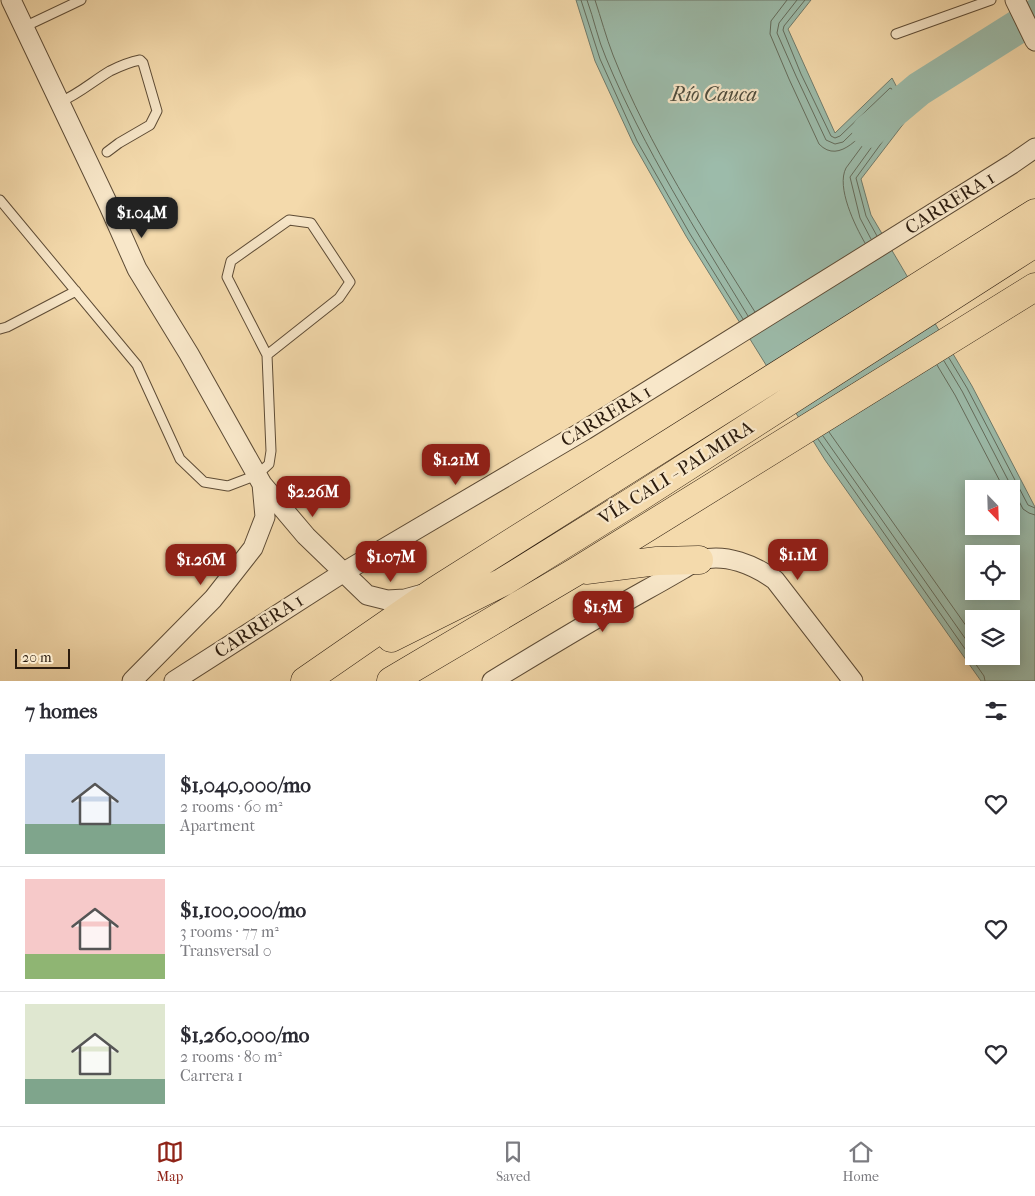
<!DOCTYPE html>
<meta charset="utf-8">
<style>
:root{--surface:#fff;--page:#f2f2f3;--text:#2b2b33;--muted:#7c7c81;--line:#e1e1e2;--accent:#8f2418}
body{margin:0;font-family:"IM FELL French Canon",serif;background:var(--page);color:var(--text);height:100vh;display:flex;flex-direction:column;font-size:19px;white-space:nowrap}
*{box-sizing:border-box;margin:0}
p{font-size:16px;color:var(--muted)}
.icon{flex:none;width:28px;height:28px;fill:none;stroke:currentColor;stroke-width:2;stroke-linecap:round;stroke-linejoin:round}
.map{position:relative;height:681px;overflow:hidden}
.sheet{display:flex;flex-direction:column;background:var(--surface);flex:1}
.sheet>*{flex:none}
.needle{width:32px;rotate:157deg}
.buttons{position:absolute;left:965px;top:480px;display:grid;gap:10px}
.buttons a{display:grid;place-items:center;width:55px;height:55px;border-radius:0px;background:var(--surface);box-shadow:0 2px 12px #0003;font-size:25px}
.scale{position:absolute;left:15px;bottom:12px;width:55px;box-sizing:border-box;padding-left:5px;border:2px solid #2c1c0e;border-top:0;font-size:14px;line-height:18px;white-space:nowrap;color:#2c1c0e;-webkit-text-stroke:4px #f8e7c9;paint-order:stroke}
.price{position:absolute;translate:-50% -42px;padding:0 11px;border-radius:10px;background:var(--accent);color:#fff;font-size:16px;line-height:32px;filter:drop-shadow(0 1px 2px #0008)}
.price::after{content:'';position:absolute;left:50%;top:30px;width:15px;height:11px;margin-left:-8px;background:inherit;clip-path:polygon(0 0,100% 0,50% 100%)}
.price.active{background:#222;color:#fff}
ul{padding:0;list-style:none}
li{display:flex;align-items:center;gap:15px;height:125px;padding:0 25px}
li+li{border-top:1px solid var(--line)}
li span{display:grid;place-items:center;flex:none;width:140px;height:100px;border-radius:0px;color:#555}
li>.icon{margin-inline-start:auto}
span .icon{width:60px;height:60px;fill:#fffc;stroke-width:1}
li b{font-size:21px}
h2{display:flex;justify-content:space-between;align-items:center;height:60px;padding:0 25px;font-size:21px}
.tab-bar{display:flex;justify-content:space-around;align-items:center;height:70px;border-top:1px solid var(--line);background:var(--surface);font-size:14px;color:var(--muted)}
.tab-bar a{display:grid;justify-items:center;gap:2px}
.tab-bar .active{color:var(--accent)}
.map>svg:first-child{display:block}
.water{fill:#9cbbaa;stroke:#6f7b6c;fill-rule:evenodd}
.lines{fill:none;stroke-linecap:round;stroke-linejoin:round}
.shore{stroke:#646c5c;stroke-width:1}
.river{stroke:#9cbbaa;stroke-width:34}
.lane-casing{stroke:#5e4c36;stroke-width:11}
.street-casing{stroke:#5e4c36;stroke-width:21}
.highway-casing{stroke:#2c1c0e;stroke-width:29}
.lane{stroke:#f8e7c9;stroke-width:9}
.street{stroke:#f8e7c9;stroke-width:19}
.highway{stroke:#f4daac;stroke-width:28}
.labels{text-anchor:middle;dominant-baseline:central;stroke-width:4.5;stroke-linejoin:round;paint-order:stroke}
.street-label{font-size:19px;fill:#2c1c0e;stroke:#f8e7c9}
.water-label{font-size:20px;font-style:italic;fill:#4e4c3d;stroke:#f8e7c9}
</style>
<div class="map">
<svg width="1035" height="681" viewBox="0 0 1035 681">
<rect width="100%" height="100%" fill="#f4daac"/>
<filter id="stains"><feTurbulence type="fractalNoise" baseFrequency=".004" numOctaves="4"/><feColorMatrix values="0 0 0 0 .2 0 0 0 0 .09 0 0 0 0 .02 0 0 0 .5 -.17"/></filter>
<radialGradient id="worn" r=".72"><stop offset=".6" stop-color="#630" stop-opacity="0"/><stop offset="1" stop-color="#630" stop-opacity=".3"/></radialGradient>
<path class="water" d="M576 0H811L788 29 835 133 892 78 911 114 861 179 871 215 972 386 1035 507V681H981L825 460 686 236 633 143 595 61ZM974 489H1011V526H974ZM974 554H1011V591H974ZM974 619H1011V656H974Z"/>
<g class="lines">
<path class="shore" d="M581 0 600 59 637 141 690 234 743 319
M587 0C594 19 598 40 606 58 644 149 697 232 748 316
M595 0C601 18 606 37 613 55 649 146 703 229 755 312
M787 0 771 21 770 34 789 79 819 144C840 166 863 132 878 118L882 119 846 168C836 187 855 226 865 243
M797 0 779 23 777 33 796 76 826 140 835 144 843 142 888 98 891 99 897 112 850 177 860 218 871 239
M805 0 784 26 783 30 801 74 831 136 835 138 840 136 890 88 892 89 904 112 856 178 866 216 877 236
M949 358 967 388 1028 505 1035 508
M944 361 962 391 1023 509 1029 513 1035 515
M937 365 955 395 1004 489
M829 432 974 637
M823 436 974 651
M818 439 984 676 985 681"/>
<path class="river" d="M869 131 919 89 1035 16"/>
<g class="lane-casing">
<path id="lane" d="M24 27 81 0
M896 34 991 0
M60 102C79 94 93 81 110 71 120 66 130 62 140 60L143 63 157 111 150 125 119 143 107 152
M0 200 137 365 180 459 204 482 228 486 257 475 269 464 271 451 267 355 227 277 231 261 289 220 311 223 350 282 339 298 267 355
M0 329 7 327 76 291"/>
</g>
<g class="street-casing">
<path id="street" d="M11 0 109 206 137 269 189 354 262 484 306 536 367 595 387 600 405 599 423 594
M1015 0 1035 41
M132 681 213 599 253 548 265 517 262 484
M174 681 344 572 585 430 1012 164 1035 148
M492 681C543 650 594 619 646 590 659 583 671 576 683 569 688 566 694 562 700 560 726 553 754 565 775 580L853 681"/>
</g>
<g class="highway-casing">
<path id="highway" d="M586 570 657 561 699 560
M391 638 503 582 638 498 1035 243
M305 681 438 589 1035 213
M391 681 577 571 1035 287"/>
</g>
<use href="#lane" class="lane"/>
<use href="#street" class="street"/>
<use href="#highway" class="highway"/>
</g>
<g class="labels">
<g class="street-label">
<text transform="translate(950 203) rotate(-32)">CARRERA 1</text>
<text transform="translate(606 416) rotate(-31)">CARRERA 1</text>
<text transform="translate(676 473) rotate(-32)">VÍA CALI - PALMIRA</text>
<text transform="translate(259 626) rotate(-33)">CARRERA 1</text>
</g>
<g class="water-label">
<text x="714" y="94">Río Cauca</text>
</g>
</g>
<rect width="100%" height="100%" filter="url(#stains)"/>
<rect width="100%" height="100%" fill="url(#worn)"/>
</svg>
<div class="buttons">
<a><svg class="needle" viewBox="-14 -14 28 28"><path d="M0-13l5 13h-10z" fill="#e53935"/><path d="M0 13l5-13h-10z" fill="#7c7c81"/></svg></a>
<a><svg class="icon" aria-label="locate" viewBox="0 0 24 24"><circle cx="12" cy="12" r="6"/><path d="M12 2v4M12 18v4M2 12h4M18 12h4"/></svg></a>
<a><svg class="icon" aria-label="layers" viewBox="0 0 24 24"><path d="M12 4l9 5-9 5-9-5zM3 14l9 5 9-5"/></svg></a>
</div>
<div class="scale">20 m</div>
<b class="price active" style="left:142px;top:239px">$1.04M</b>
<b class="price" style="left:456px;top:486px">$1.21M</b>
<b class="price" style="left:313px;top:518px">$2.26M</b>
<b class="price" style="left:798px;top:581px">$1.1M</b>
<b class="price" style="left:391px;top:583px">$1.07M</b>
<b class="price" style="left:201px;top:586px">$1.26M</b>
<b class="price" style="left:603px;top:633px">$1.5M</b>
</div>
<section class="sheet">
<h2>7 homes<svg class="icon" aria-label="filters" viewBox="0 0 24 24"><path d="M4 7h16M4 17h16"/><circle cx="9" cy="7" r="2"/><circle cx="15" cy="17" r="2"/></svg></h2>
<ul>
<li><span style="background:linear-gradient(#c9d6e8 70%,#7fa58c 0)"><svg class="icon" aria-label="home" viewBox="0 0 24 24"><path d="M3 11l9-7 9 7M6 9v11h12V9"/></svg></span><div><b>$1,040,000/mo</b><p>2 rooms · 60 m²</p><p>Apartment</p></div><svg class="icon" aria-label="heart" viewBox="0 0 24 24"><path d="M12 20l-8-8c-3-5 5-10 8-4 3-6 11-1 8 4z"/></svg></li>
<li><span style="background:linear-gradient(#f6c9c9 75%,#8fb573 0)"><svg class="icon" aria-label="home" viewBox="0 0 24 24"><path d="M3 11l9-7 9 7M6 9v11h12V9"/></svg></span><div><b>$1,100,000/mo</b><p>3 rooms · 77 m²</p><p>Transversal 0</p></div><svg class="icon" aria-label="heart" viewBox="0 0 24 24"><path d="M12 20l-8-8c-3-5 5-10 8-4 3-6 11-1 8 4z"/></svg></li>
<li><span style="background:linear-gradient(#dfe7d0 75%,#7fa58c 0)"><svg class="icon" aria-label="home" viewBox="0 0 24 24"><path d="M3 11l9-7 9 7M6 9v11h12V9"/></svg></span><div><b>$1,260,000/mo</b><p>2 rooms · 80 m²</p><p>Carrera 1</p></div><svg class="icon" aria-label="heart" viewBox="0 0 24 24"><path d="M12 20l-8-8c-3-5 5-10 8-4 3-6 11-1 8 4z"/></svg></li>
</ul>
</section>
<nav class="tab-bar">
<a class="active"><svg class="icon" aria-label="map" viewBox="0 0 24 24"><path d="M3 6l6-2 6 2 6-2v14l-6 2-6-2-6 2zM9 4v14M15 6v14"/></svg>Map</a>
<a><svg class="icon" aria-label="saved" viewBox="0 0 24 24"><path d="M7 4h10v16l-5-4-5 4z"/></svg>Saved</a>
<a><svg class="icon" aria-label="home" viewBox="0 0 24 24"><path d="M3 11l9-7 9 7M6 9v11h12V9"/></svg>Home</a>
</nav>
